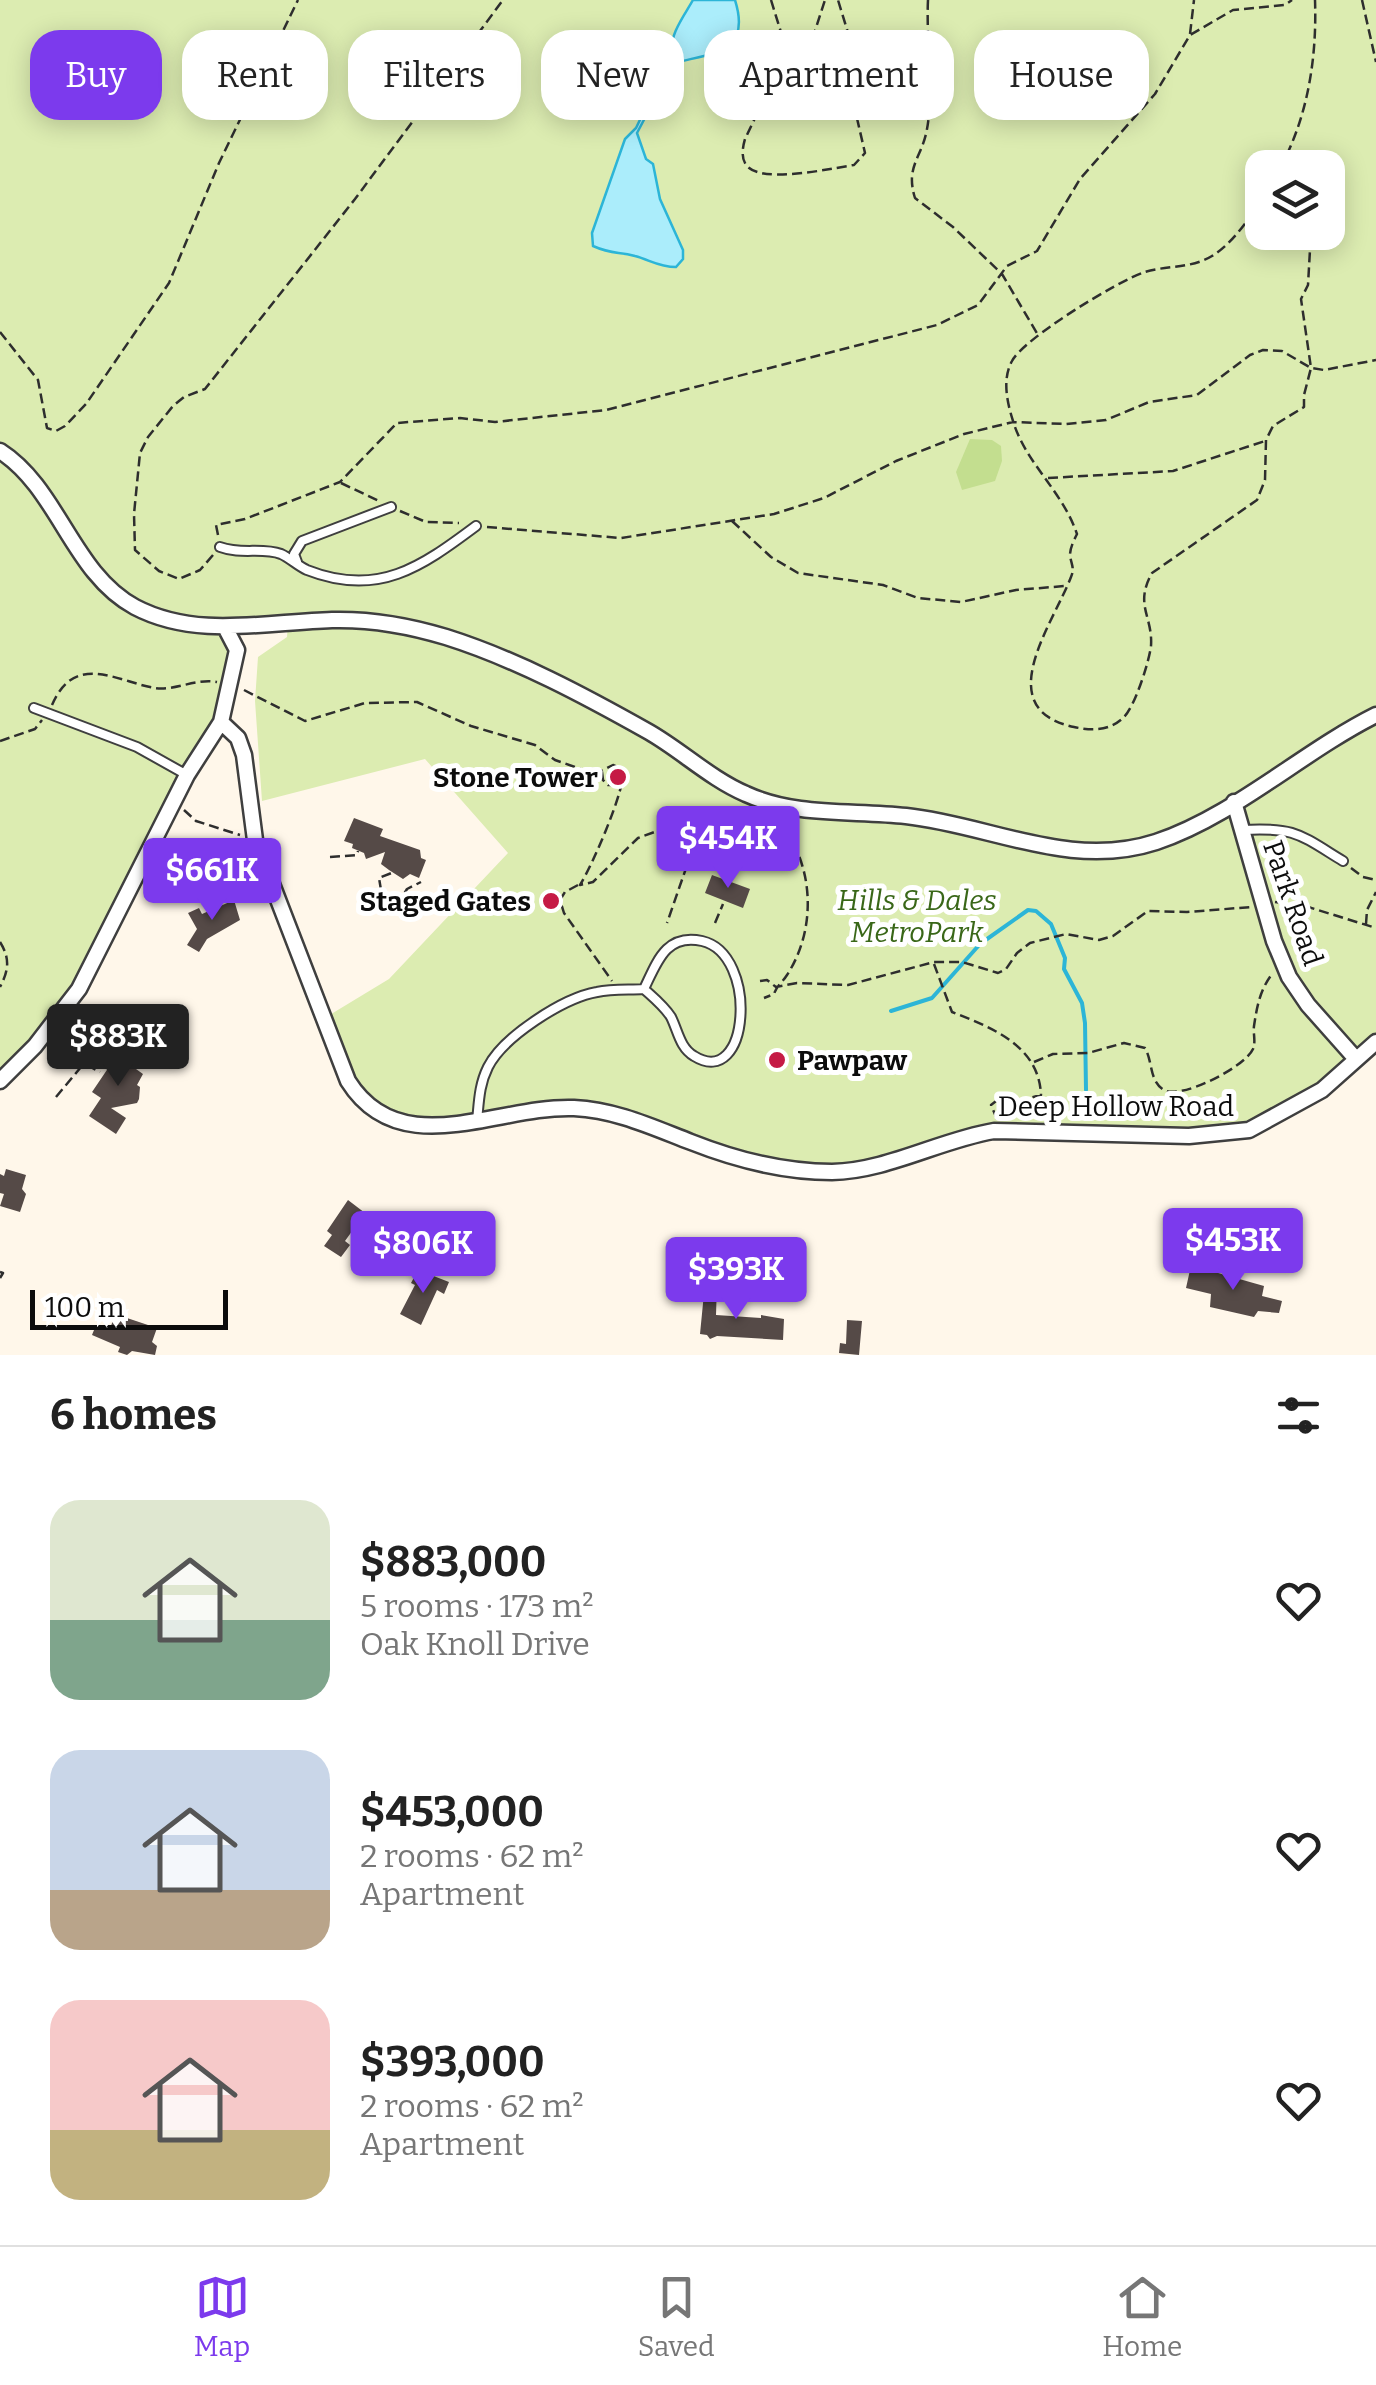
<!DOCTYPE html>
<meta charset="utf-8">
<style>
:root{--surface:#fff;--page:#f2f2f2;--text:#222;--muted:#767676;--line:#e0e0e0;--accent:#7c3aed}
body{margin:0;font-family:Bitter,serif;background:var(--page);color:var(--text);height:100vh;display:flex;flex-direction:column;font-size:38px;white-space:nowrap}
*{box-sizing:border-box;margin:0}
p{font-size:32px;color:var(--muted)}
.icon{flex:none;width:55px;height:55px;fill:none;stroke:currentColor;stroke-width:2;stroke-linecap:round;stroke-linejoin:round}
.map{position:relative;height:1355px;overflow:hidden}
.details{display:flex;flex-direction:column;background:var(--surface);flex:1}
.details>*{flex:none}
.guide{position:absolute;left:30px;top:30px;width:1318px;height:90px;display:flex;gap:20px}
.controls{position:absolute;left:1245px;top:150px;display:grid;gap:20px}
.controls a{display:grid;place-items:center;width:100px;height:100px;border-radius:20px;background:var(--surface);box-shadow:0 5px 25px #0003;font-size:50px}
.scale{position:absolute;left:30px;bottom:25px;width:198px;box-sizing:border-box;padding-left:10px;border:5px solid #0c0c0c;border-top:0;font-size:28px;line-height:35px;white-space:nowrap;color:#0c0c0c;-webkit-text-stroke:8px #fff;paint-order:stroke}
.price{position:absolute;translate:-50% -85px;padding:0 22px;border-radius:10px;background:var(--accent);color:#fff;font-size:32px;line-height:65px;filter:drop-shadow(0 2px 5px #0008)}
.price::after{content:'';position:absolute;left:50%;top:60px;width:30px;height:22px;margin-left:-15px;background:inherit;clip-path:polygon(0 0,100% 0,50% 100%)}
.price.current{background:#222;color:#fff}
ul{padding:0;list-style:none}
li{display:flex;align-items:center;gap:30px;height:250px;padding:0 50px}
li span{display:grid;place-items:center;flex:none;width:280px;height:200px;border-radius:30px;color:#555}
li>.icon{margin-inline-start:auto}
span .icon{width:120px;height:120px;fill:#fffc;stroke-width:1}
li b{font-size:42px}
h2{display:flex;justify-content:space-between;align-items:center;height:120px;padding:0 50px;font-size:42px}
.tag{padding:0 35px;border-radius:30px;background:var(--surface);box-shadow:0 5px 25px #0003;font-size:35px;line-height:90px}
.tag.current{background:var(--accent);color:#fff}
.tabs{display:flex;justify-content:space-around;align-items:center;height:140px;border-top:2px solid var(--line);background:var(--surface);font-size:28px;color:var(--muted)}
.tabs a{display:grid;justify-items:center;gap:5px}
.tabs .current{color:var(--accent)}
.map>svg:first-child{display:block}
.green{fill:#dcecb1;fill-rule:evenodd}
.forest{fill:#c3de8f}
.water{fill:#abedfb;stroke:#2cb5d7;stroke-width:2.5}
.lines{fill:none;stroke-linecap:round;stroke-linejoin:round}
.stream{stroke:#2cb5d7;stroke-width:4}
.building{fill:#554a47}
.lane-casing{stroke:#3f3f3f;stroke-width:12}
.street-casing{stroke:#3f3f3f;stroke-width:19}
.path{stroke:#2e2e2e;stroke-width:2.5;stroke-dasharray:10 5;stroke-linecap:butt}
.lane{stroke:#fff;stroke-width:8}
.street{stroke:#fff;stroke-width:14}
.poi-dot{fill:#c51a45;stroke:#fff;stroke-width:4}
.labels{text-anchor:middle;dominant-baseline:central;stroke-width:10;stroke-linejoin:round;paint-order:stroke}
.poi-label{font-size:28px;font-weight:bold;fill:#0c0c0c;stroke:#fff;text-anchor:end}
.park-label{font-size:28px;font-style:italic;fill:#396718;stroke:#fff}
.street-label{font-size:28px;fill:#0c0c0c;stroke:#fff}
</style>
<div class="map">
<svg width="1376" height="1355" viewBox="0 0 1376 1355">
<rect width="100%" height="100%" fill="#fff7ea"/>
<path class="green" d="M0 0H1376V1042L1343 1070 1249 1130 1022 1129 891 1159 806 1171 596 1110 439 1125 371 1109 323 1019 389 979 508 853 425 759 262 801 255 701 258 657 287 637 288 623 225 627 237 650 221 722 79 989 0 1081ZM1262 168H1328V232H1262Z"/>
<path class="forest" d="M970 439 992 440 1001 446 1002 461 995 481 962 490 956 472Z"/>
<path class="water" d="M693 0H735C752 54 712 53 674 63L637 133 646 159 653 164 660 199 683 250V259L676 267C659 267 650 260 635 256 618 251 613 255 593 246L592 233 625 139 636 128 672 53C669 35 684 16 693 0Z"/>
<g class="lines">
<path class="stream" d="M891 1011 932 998 980 944 1028 910 1036 911 1051 924 1065 958 1064 969 1082 1003 1085 1023 1086 1090"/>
</g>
<path class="building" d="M354 818 383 829 380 836 420 850 421 858 426 860 419 878 410 874 403 879 389 870 381 864 385 852 366 859 364 853 352 848 353 844 344 841Z
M712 875 750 889 743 908 705 893Z
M234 900 240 920 207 939 199 952 187 945 197 929 188 913 199 908 202 914Z
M133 1044 146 1053 136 1069 143 1074 137 1085 140 1087 139 1099 137 1103 111 1108 126 1118 116 1134 89 1116 101 1098 92 1092 115 1058 121 1062Z
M6 1169 26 1175 22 1189 26 1194 20 1212 0 1206 4 1194 0 1193V1174L4 1176Z
M348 1200 365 1213 345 1241 350 1245 341 1257 324 1246 332 1235 327 1231Z
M1204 1269 1264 1286 1262 1296 1282 1301 1279 1313 1258 1311 1254 1317 1210 1307 1211 1294 1186 1288 1190 1270 1203 1273Z
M418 1270 449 1282 444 1294 437 1290 421 1325 400 1314 415 1285 411 1283Z
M705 1283 717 1284 716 1315 761 1318V1315L784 1319 783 1340 717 1336 710 1339 707 1335 700 1334Z
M115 1314 157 1328 152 1342 157 1346 155 1355 132 1351 127 1355 118 1352 120 1347 92 1335 96 1325 110 1329Z
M847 1320 862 1321 859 1355 839 1353 840 1343 846 1344Z"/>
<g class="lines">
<g class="lane-casing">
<path id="lane" d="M220 547C241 555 262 547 281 554 290 558 298 566 307 570 378 598 421 567 476 526
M297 562 294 554 302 541 391 507
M34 708 137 747 187 775
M1242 830C1295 827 1299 834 1343 861
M477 1121C479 1102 479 1085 488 1067 503 1037 563 998 597 992 612 989 629 990 644 989 657 962 666 933 702 941 759 954 750 1091 694 1056 680 1048 678 1031 671 1017 664 1006 654 998 644 989"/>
</g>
<g class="street-casing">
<path id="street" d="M0 451C59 489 72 573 135 607 196 639 265 622 332 620 370 619 410 626 446 637 516 659 585 696 649 732 682 751 711 779 746 794 796 817 853 810 906 816 990 825 1070 870 1156 842 1234 816 1302 752 1376 715
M221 722 238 738 244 755 255 840 348 1081C400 1164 498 1105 574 1108 616 1110 652 1127 691 1142 734 1159 785 1172 832 1172 887 1171 940 1140 994 1131L1189 1136 1249 1130 1322 1090 1376 1042
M1234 802 1274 941 1289 977 1308 1005 1356 1059
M0 1081 35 1046 79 989 187 775 221 722 237 650 225 627"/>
</g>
<path class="path" d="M771 0 784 42V57L745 139C743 146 741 156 745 163 756 186 832 168 854 165L865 153 856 114V59L838 0
M928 0C926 40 934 92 927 129 922 158 905 166 915 198L953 227 1002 274 1038 335
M1362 0 1376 62
M1190 34 1194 0
M795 94 803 89 814 34 825 0
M1280 168C1308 117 1317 57 1315 0
M1262 199C1248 220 1233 243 1212 256 1190 269 1168 265 1145 272 1119 280 1023 339 1012 361 1002 379 1007 402 1013 421 1026 464 1062 490 1077 534 1074 540 1070 548 1070 555 1071 564 1075 568 1071 577 1053 624 989 709 1074 727 1092 731 1110 731 1124 717 1135 706 1149 662 1151 646 1153 616 1134 605 1152 573L1257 500 1265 480 1266 440 1273 426 1304 407V395L1311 368 1301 299 1308 285 1311 232
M0 332 38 380 47 428 56 431 65 426 86 404 169 283 219 163 298 0
M1048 478 1173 471 1265 441
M341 483 379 501
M400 511 426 522 459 523
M732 521 771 557 798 573 883 585 918 598 961 602 1016 590 1065 586
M487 527 621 538 774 514 824 498 896 461 964 434 1013 422 1066 424 1106 420 1149 402 1197 395 1250 355 1263 350 1282 351 1311 368 1324 370 1376 360
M218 535 216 525 245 519 340 482 397 423 460 418 495 422 606 410 937 325 978 305 1007 266 1037 251 1080 179 1155 94 1190 35 1233 10 1285 5 1292 0
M213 555 200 570 179 579 159 571 135 550 134 514 140 453 148 437 173 406 184 397 205 389 355 199 503 0
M244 690 305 721 365 703 417 702 471 726 535 745 555 760 595 774 613 765 623 769C627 786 592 866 580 885L593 882 638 838 693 818 701 825 667 923
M52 705C75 651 118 682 155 688 175 691 196 678 217 682
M0 741 35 729 42 720
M602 772 603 780 608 785H619
M184 810 196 821 240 835
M702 825 797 851C814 890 811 938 787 975 782 983 777 985 774 994L764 998
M330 857 357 855 358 851
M1351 868 1363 877 1376 880
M578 885 565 892 560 900 564 913 612 981
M210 889 218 908
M1275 902 1305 906 1376 928
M378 904 382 896 379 878 394 872
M384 910 395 909 407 889 421 882
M715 923 723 904
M1366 924 1367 910 1376 892
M0 942C10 958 9 970 0 987
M934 964 952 1012C993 1028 1039 1046 1041 1095L1022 1100 1000 1098 991 1105 997 1119
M760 981 767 980 776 987 797 983 848 985 934 962H962L998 973 1006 969 1017 953 1030 943 1066 934 1099 940 1113 936 1148 911 1187 912 1252 907
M1034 1062 1053 1054 1088 1053 1124 1043 1145 1048C1153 1062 1149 1081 1164 1090 1181 1100 1245 1067 1253 1049 1256 1041 1253 1034 1254 1026 1257 1006 1260 990 1272 974
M56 1097 81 1067 87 1065 100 1072
M0 1272 3 1273 0 1278"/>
<use href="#lane" class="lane"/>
<use href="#street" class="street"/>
</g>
<g class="poi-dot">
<circle cx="618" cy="777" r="10"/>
<circle cx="551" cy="901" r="10"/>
<circle cx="777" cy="1060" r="10"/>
</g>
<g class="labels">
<g class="poi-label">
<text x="598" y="777">Stone Tower</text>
<text x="531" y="901">Staged Gates</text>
<text x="797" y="1060" text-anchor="start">Pawpaw</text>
</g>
<g class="park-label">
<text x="917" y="900">Hills &amp; Dales<tspan x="917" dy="32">MetroPark</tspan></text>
</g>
<g class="street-label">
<text transform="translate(1293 903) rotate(71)">Park Road</text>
<text x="1116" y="1106">Deep Hollow Road</text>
</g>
</g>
</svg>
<div class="controls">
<a><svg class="icon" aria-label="layers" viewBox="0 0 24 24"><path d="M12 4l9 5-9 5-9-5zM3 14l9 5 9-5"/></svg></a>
</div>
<div class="scale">100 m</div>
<b class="price" style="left:728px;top:891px">$454K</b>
<b class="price" style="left:212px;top:923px">$661K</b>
<b class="price current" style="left:118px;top:1089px">$883K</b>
<b class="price" style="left:1233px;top:1293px">$453K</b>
<b class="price" style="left:423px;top:1296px">$806K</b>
<b class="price" style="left:736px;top:1322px">$393K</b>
<div class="guide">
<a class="tag current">Buy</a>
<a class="tag">Rent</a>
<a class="tag">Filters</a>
<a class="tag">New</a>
<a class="tag">Apartment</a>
<a class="tag">House</a>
</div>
</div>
<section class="details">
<h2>6 homes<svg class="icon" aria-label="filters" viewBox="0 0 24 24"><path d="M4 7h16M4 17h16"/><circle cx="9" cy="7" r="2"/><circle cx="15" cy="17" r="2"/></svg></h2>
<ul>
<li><span style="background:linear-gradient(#dfe7d0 60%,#7fa58c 0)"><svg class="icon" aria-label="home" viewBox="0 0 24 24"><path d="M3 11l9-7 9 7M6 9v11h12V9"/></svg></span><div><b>$883,000</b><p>5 rooms · 173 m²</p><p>Oak Knoll Drive</p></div><svg class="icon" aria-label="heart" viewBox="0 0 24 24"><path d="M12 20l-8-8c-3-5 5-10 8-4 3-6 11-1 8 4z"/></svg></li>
<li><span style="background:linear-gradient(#c9d6e8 70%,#b9a48a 0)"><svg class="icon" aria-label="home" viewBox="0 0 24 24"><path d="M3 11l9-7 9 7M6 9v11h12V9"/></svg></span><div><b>$453,000</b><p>2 rooms · 62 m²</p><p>Apartment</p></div><svg class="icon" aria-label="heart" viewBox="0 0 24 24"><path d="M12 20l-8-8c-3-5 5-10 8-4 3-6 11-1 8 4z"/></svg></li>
<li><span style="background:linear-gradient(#f6c9c9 65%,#c2b280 0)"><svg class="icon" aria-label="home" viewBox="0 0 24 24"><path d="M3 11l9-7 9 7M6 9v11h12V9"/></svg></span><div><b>$393,000</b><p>2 rooms · 62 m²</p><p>Apartment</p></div><svg class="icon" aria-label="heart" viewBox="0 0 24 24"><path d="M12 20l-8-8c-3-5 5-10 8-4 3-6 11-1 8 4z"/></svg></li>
</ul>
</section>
<nav class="tabs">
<a class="current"><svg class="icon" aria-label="map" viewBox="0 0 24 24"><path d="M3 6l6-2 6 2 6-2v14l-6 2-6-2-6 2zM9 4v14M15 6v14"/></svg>Map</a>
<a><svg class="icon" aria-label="saved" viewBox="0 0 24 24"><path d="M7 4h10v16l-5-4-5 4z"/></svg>Saved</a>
<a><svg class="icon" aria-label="home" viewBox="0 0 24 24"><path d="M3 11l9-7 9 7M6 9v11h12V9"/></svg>Home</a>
</nav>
